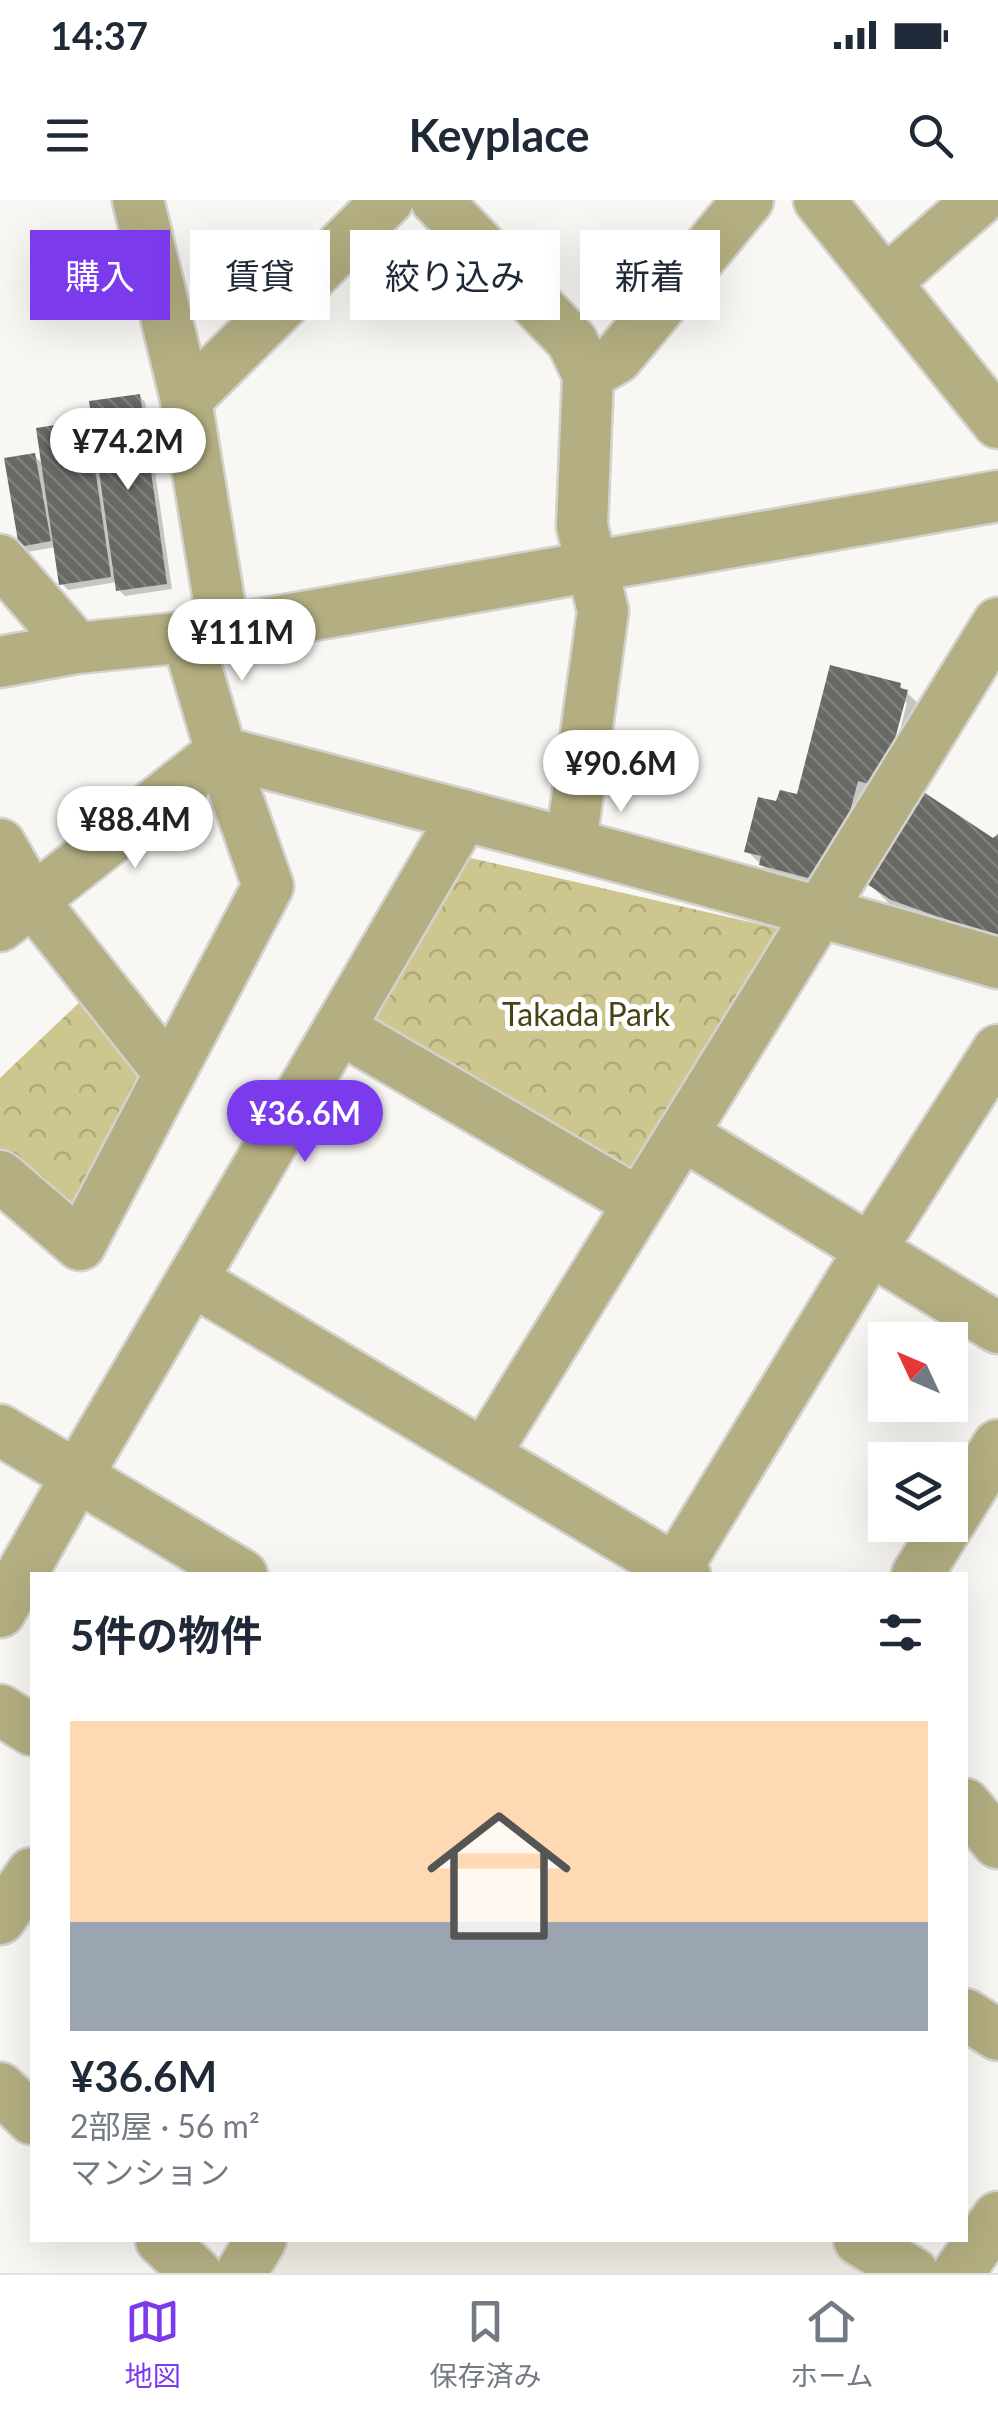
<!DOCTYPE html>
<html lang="ja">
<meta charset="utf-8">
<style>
:root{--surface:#fff;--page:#f6f6f7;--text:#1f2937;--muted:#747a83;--line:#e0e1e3;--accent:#7c3aed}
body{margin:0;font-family:Lato,"Noto Sans JP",sans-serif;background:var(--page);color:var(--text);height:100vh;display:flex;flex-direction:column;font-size:38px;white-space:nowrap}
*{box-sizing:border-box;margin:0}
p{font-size:32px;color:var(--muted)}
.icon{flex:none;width:55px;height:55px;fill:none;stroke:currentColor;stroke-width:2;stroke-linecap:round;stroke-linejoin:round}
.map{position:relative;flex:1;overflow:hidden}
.details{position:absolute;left:30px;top:1372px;width:938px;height:670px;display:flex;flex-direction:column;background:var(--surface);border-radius:0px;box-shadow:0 10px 40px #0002}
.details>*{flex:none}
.hud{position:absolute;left:30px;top:30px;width:940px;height:90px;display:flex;gap:20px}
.needle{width:65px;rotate:314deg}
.tools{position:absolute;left:868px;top:1122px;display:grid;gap:20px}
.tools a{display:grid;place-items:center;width:100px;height:100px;border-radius:0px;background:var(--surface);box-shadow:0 10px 40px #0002;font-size:50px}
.price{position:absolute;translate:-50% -85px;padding:0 22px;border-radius:35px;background:#fff;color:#222;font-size:32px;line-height:65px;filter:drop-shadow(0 2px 5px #0008)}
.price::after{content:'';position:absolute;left:50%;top:60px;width:30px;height:22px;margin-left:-15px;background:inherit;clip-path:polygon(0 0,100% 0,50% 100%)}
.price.active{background:var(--accent);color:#fff}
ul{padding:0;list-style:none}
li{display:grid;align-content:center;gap:20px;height:530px;padding:0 40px}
li span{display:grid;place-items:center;height:310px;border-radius:0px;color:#555}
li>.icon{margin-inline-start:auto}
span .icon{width:180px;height:180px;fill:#fffc;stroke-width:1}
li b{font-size:42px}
h2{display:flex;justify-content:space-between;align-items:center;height:120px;padding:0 40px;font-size:42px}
.chip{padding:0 35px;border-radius:0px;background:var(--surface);box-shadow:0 10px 40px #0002;font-size:35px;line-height:90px}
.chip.active{background:var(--accent);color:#fff}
.status{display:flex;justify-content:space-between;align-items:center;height:70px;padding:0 50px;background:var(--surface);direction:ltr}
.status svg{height:28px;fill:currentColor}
header{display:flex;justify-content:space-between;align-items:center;height:130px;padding:0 40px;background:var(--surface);font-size:45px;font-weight:700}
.dock{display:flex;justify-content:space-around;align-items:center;height:140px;border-top:2px solid var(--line);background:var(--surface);font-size:28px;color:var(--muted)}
.dock a{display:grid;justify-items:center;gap:5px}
.dock .active{color:var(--accent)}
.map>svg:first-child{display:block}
.built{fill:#edebe0}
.forest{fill:url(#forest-crowns)}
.shadow{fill:#0003;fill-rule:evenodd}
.building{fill:url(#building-back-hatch)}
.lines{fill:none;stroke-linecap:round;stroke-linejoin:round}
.minor-casing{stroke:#d3d2cf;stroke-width:55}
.minor{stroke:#b4af82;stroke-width:50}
.labels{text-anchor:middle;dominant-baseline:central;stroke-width:10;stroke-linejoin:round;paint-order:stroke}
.park-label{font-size:32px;fill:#494417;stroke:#fff}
</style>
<div class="status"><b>14:37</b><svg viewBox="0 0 49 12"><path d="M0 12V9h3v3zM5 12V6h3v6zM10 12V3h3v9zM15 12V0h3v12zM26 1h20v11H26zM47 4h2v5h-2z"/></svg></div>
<header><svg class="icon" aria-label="menu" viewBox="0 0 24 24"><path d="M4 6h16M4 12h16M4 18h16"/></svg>Keyplace<svg class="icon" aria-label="search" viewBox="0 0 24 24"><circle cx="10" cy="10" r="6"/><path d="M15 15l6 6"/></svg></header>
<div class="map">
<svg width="998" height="2073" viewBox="0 0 998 2073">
<defs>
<pattern id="forest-crowns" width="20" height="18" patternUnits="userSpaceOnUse" patternTransform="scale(2.5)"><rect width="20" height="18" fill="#cdc68f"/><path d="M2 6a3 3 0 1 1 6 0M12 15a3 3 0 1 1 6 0" fill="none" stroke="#afa97a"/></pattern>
<pattern id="building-back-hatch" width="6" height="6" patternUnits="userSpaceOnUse" patternTransform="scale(2.5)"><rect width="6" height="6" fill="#686864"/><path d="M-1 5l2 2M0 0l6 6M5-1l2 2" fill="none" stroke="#80807d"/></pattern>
</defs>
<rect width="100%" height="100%" fill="#f8f7f3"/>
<path class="built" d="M287 2040H831L888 2073H266Z"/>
<path class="forest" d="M462 656 785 730 629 979 364 830Z
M86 796 147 873 78 1021 0 949V878Z"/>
<path class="shadow" d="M139 196 145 202 172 389 125 396 119 390 117 382 68 390 62 384 56 347 27 352 21 346 34 256 44 265 87 223 96 231Z
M900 486 932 517 859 677 787 690 747 651 778 604 798 597ZM902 502H907L890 571 885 570Z
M998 637V758L901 716 868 682 993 641Z"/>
<path class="building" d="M140 194 167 384 116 391 89 201Z
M88 220 111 377 59 385 36 228Z
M35 253 51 341 19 347 4 258Z
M830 465 901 483 900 488 908 490 890 558 884 557 877 586 858 581 845 630 840 629 834 653 812 679 759 665 761 656 744 652 758 597 776 601 780 590 797 594Z
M922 591 993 638 998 634V738L891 700 864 682Z"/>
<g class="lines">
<g class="minor-casing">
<path id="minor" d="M138 0 186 200 224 431
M436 0 572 141 588 175 582 326 603 411 571 643
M819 0 998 223
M886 82 979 0
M588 175 617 158 748 0
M186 200 388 0
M0 360 77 448
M0 462 77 448 187 437 998 296
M221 552C481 619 740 688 998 763
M0 644 33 701 169 873
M0 726 221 552
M339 828 639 1003
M682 934 998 1128
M0 976 80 1045 268 686 221 552 187 437
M192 1080 685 1375
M0 1230 242 1375
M484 1255 998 423
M950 1322 998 1245
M672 1375 870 1050 998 850
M917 1375 948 1325
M0 1412 77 1276 464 615
M0 1510 32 1530
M965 1604 998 1643
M0 1719 32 1673
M965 1814 998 1835
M0 1888 32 1919
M161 2040 196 2073
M859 2040 913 2073
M241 2073 261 2040
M958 2073 998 2017"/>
</g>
<use href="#minor" class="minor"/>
</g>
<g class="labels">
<g class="park-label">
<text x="586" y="813">Takada Park</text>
</g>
</g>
</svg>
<div class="tools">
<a><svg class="needle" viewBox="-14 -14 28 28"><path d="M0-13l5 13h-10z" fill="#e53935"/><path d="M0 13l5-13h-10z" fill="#747a83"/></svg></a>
<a><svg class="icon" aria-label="layers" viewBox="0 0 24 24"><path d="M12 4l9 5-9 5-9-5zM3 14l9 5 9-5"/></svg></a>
</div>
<b class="price" style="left:128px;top:293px">¥74.2M</b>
<b class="price" style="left:242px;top:484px">¥111M</b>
<b class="price" style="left:621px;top:615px">¥90.6M</b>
<b class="price" style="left:135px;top:671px">¥88.4M</b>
<b class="price active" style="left:305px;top:965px">¥36.6M</b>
<div class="hud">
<a class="chip active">購入</a>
<a class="chip">賃貸</a>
<a class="chip">絞り込み</a>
<a class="chip">新着</a>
</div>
<section class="details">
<h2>5件の物件<svg class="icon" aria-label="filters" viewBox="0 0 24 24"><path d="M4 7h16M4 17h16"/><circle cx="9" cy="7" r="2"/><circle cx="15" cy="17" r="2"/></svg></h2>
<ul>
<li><span style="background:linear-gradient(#ffd9b3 65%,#9aa5b1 0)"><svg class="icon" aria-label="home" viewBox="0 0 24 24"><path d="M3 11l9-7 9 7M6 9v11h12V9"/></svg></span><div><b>¥36.6M</b><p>2部屋 · 56 m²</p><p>マンション</p></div></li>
</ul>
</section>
</div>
<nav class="dock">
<a class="active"><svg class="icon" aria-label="map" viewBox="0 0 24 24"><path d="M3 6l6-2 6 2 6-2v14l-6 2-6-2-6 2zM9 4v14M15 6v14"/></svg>地図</a>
<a><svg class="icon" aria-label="saved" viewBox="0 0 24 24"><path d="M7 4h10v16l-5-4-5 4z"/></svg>保存済み</a>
<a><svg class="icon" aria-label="home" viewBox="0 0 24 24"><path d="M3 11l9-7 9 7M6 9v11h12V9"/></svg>ホーム</a>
</nav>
